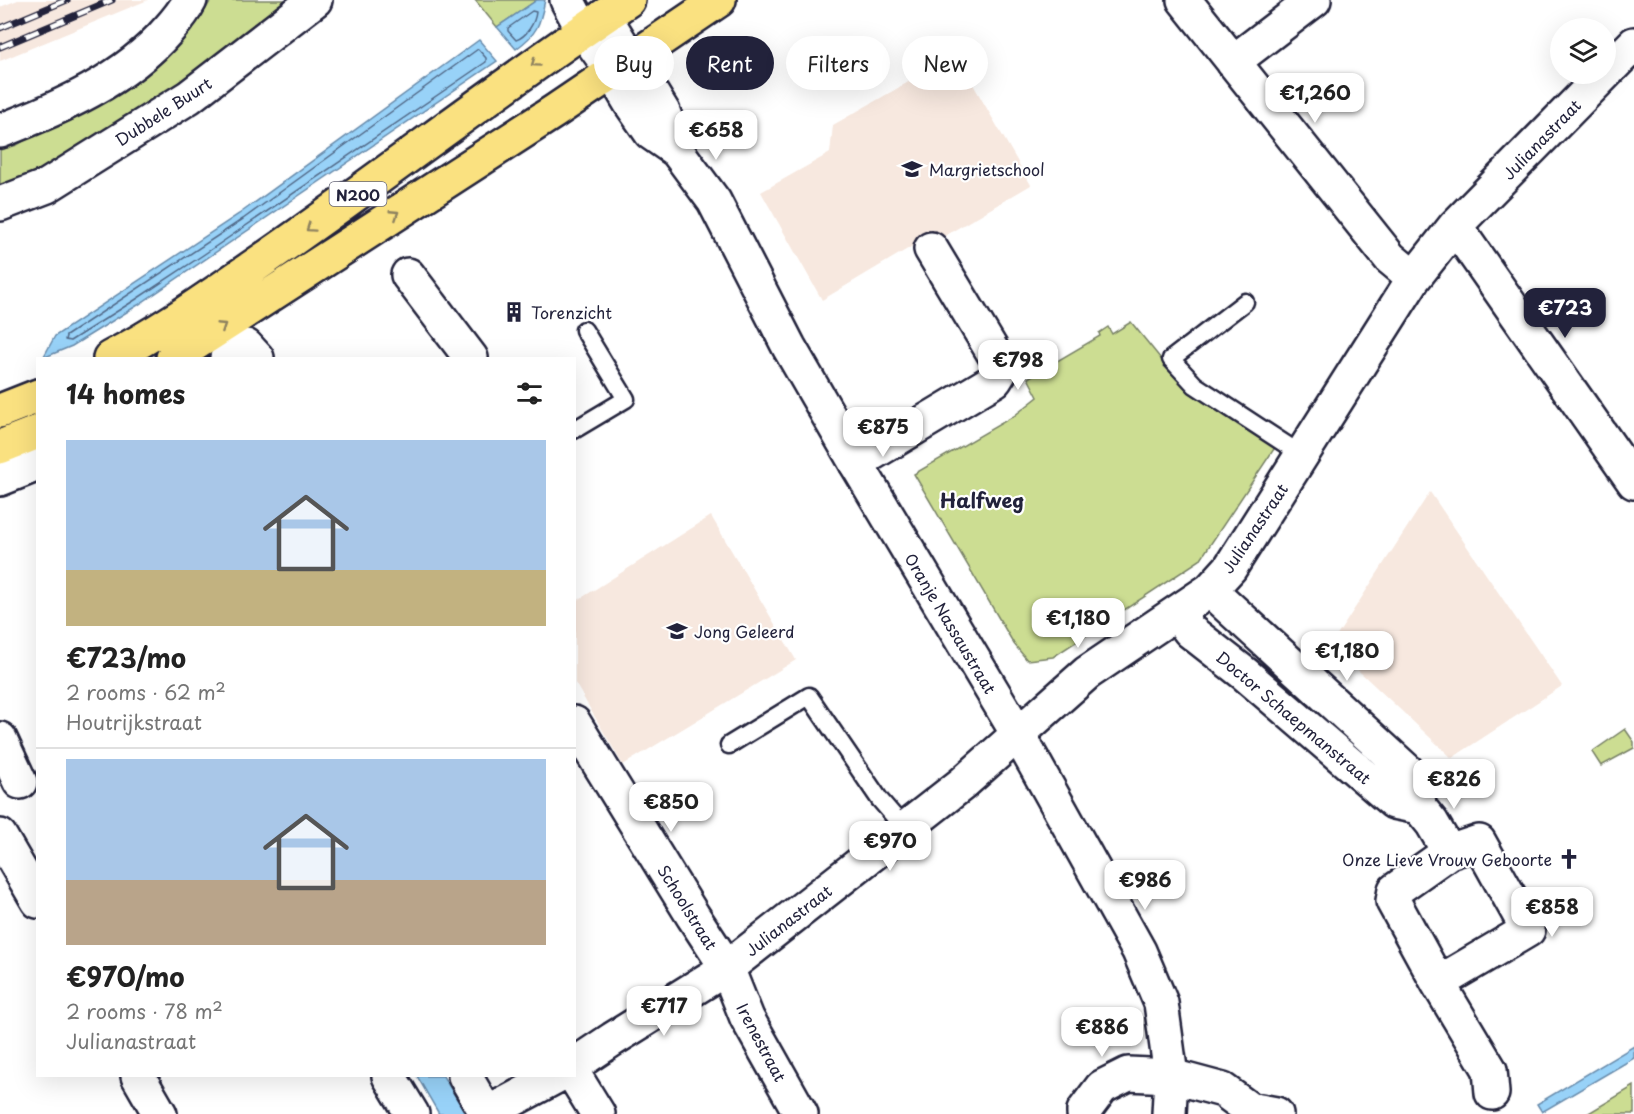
<!DOCTYPE html>
<meta charset="utf-8">
<style>
:root{--surface:#fff;--page:#f2f2f2;--text:#222;--muted:#767676;--line:#e0e0e0;--accent:#22223b}
body{margin:0;font-family:"Playpen Sans",sans-serif;background:var(--page);color:var(--text);height:100vh;display:flex;flex-direction:column;font-size:22px;white-space:nowrap}
*{box-sizing:border-box;margin:0}
p{font-size:20px;color:var(--muted)}
.icon{flex:none;width:33px;height:33px;fill:none;stroke:currentColor;stroke-width:2;stroke-linecap:round;stroke-linejoin:round}
.map{position:relative;flex:1;overflow:hidden}
.sheet{position:absolute;left:36px;top:357px;width:540px;height:720px;display:flex;flex-direction:column;background:var(--surface);border-radius:0px;box-shadow:0 6px 24px #0002}
.sheet>*{flex:none}
.hud{position:absolute;left:594px;top:36px;width:570px;height:54px;display:flex;gap:12px}
.fabs{position:absolute;left:1550px;top:18px;display:grid;gap:12px}
.fabs a{display:grid;place-items:center;width:66px;height:66px;border-radius:50%;background:var(--surface);box-shadow:0 6px 24px #0002;font-size:30px}
.price{position:absolute;translate:-50% -51px;padding:0 14px;border-radius:12px;background:#fff;color:#222;font-size:20px;line-height:39px;filter:drop-shadow(0 2px 3px #0008)}
.price::after{content:'';position:absolute;left:50%;top:36px;width:18px;height:14px;margin-left:-9px;background:inherit;clip-path:polygon(0 0,100% 0,50% 100%)}
.price.selected{background:var(--accent);color:#fff}
ul{padding:0;list-style:none}
li{display:grid;align-content:center;gap:12px;height:318px;padding:0 30px}
li+li{border-top:2px solid var(--line)}
li span{display:grid;place-items:center;height:186px;border-radius:0px;color:#555}
li>.icon{margin-inline-start:auto}
span .icon{width:108px;height:108px;fill:#fffc;stroke-width:1}
li b{font-size:26px}
h2{display:flex;justify-content:space-between;align-items:center;height:72px;padding:0 30px;font-size:26px}
.chip{padding:0 21px;border-radius:27px;background:var(--surface);box-shadow:0 6px 24px #0002;font-size:21px;line-height:54px}
.chip.selected{background:var(--accent);color:#fff}
.map>svg:first-child{display:block}
.built{fill:#f7e8df}
.green{fill:#ccdd92;stroke:#778066;stroke-width:1.5}
.water{fill:#98d2f8;stroke:#698cac;stroke-width:1.5}
.lines{fill:none;stroke-linecap:round;stroke-linejoin:round}
.shore{stroke:#516887;stroke-width:1.5}
.service-casing{stroke:#22223b;stroke-width:21}
.minor-casing{stroke:#22223b;stroke-width:38}
.secondary-casing{stroke:#22223b;stroke-width:38}
.primary-casing{stroke:#22223b;stroke-width:38}
.service{stroke:#fff;stroke-width:16}
.minor{stroke:#fff;stroke-width:33}
.secondary{stroke:#fff;stroke-width:33}
.primary{stroke:#fae180;stroke-width:33}
.rail-casing{stroke:#22223b;stroke-width:7}
.rail{stroke:#fff;stroke-width:4.5;stroke-dasharray:14;stroke-linecap:butt}
.oneway{stroke:#8e825e}
.labels{text-anchor:middle;dominant-baseline:central;stroke-width:4.5;stroke-linejoin:round;paint-order:stroke}
.shield{fill:#fff;stroke:#646476;stroke-width:1.5}
.shield-label{font-size:15px;font-weight:bold;fill:#22223b}
.street-label{font-size:16px;fill:#22223b;stroke:#fff}
.poi-label{font-size:16px;fill:#22223b;stroke:#fff;text-anchor:start}
.quarter-label{font-size:20px;font-weight:bold;fill:#22223b;stroke:#fff}
</style>
<div class="map">
<svg width="1634" height="1114" viewBox="0 0 1634 1114">
<rect width="100%" height="100%" fill="#fff"/>
<filter id="ink" filterUnits="userSpaceOnUse"><feTurbulence type="fractalNoise" baseFrequency=".0167" numOctaves="2"/><feDisplacementMap in="SourceGraphic" scale="12" xChannelSelector="R" yChannelSelector="G"/><feConvolveMatrix kernelMatrix="1 2 1 2 8 2 1 2 1" color-interpolation-filters="sRGB"/></filter>
<g filter="url(#ink)">
<path class="built" d="M18 0H148L0 61V7Z
M956 55 1031 185 936 241H921L822 300 761 192 830 153 833 125Z
M1430 492 1562 686 1452 758 1331 645Z
M711 516 796 660 623 765 575 683V602Z"/>
<path class="green" d="M211 0H295C203 72 108 142 0 188V150L17 145 167 54 202 15Z
M475 0H537L497 27Z
M1131 322 1178 380 1276 446 1200 560 1053 657 1027 660 1014 644 914 474 1014 416 1038 397 1028 378 1100 336 1099 333 1108 327 1112 334Z
M1625 729 1634 742V748L1601 766 1592 752Z
M1634 1086V1114H1587Z"/>
<path class="water" d="M537 0H545C540 25 537 34 516 49L497 27Z
M479 40 497 61 138 305 72 346 43 358 55 336 239 214Z
M1634 1046V1058L1542 1112 1537 1104Z
M417 1076H443L466 1114H439Z"/>
<g class="lines">
<path class="shore" d="M532 11 536 12C535 23 526 37 516 40L508 31V28Z
M478 49 486 58V62L203 255 135 300 70 341 65 340 66 336 243 219Z"/>
<g class="service-casing">
<path id="service" d="M1245 302 1171 359 1195 385 1302 455
M574 430 626 399 584 330
M729 745 809 696 880 800 905 829"/>
</g>
<g class="minor-casing">
<path id="minor" d="M567 0 583 30
M1184 0 1390 258 1414 278
M1233 62 1314 0
M0 131C60 108 125 80 168 30 177 20 184 12 190 0
M0 204 47 186 189 97 315 0
M1455 226 1634 482
M408 275 471 358
M227 358 246 346 257 358
M856 463 995 380 1000 372 999 362 931 249
M0 479 38 464
M1210 590 1417 780 1419 807 1432 823 1449 852 1479 842 1528 930 1438 983
M1177 614 1190 631 1245 674 1394 802 1419 807
M574 723 693 916 727 968 747 1018 801 1114
M0 739 20 782
M0 836 38 901
M1449 852 1395 890 1393 901 1438 983 1490 1070 1492 1093
M574 1065 613 1039 727 968 962 784 1087 673 1210 590 1230 568 1414 278 1455 226 1634 44
M574 1075 598 1114
M138 1076 160 1114
M389 1076 412 1114
M465 1076 487 1114
M486 1114 557 1076
M1084 1114V1111L1102 1087 1128 1074 1171 1076 1223 1090 1249 1109 1276 1114"/>
</g>
<g class="secondary-casing">
<path id="secondary" d="M604 16 663 112 673 138
M583 30 606 62 631 104 651 133 677 151 714 201 789 347 856 463 1018 734 1139 951 1161 1003 1171 1076 1169 1114"/>
</g>
<g class="primary-casing">
<path id="primary" d="M110 358C164 330 213 294 263 260 386 175 504 83 628 0
M173 358 555 111 719 0
M0 411 38 396
M0 447 38 432"/>
</g>
<use href="#service" class="service"/>
<use href="#minor" class="minor"/>
<use href="#secondary" class="secondary"/>
<use href="#primary" class="primary"/>
<g class="rail-casing">
<path id="rail" d="M0 28 67 0
M0 47 112 0"/>
</g>
<use href="#rail" class="rail"/>
</g>
<defs><path id="oneway-chevron" d="M-2-3.5L2.5 0L-2 3.5" fill="none" stroke-width="1.6" stroke-linecap="round" stroke-linejoin="round" transform="scale(1.5)"/></defs>
<g class="oneway">
<use href="#oneway-chevron" transform="translate(535 63) rotate(145)"/>
<use href="#oneway-chevron" transform="translate(395 214) rotate(-33)"/>
<use href="#oneway-chevron" transform="translate(310 228) rotate(145)"/>
<use href="#oneway-chevron" transform="translate(222 326) rotate(-33)"/>
</g>
</g>
<defs>
<g id="school-bare" transform="scale(1.62)"><path d="M0-5L7-2L0 1L-7-2ZM-4 1L0 2.5L4 1V4Q0 6-4 4Z" fill="#22223b" stroke="#fff" stroke-width="2.5" paint-order="stroke"/></g>
<g id="building-bare" transform="scale(1.62)"><path d="M-4-6H4V6H1V3H-1V6H-4ZM-2.5-4.3h1.7v1.8h-1.7ZM.8-4.3h1.7v1.8H.8ZM-2.5-1h1.7V.8h-1.7ZM.8-1h1.7V.8H.8Z" fill="#22223b" stroke="#fff" stroke-width="2.5" paint-order="stroke"/></g>
<g id="church-bare" transform="scale(1.62)"><path d="M-1.2-6h2.4v3.5h3.3v2.4h-3.3V6h-2.4V-.1h-3.3v-2.4h3.3Z" fill="#22223b" stroke="#fff" stroke-width="2.5" paint-order="stroke"/></g>
</defs>
<g fill-rule="evenodd">
<use href="#school-bare" x="912" y="169"/>
<use href="#building-bare" x="514" y="312"/>
<use href="#school-bare" x="677" y="631"/>
<use href="#church-bare" x="1569" y="859"/>
</g>
<g class="labels">
<rect class="shield" x="329.5" y="182" width="57" height="24" rx="4.5"/>
<g class="shield-label">
<text x="358" y="194">N200</text>
</g>
<g class="street-label">
<text transform="translate(163 111) rotate(-33)">Dubbele Buurt</text>
<text transform="translate(1541 139) rotate(-46)">Julianastraat</text>
<text transform="translate(1254 528) rotate(-56)">Julianastraat</text>
<text transform="translate(951 623) rotate(59)">Oranje Nassaustraat</text>
<text transform="translate(1294 717) rotate(40)">Doctor Schaepmanstraat</text>
<text transform="translate(688 907) rotate(58)">Schoolstraat</text>
<text transform="translate(788 920) rotate(-38)">Julianastraat</text>
<text transform="translate(762 1042) rotate(62)">Irenestraat</text>
</g>
<g class="poi-label">
<text x="929" y="169">Margrietschool</text>
<text x="531" y="312">Torenzicht</text>
<text x="694" y="631">Jong Geleerd</text>
<text x="1552" y="859" text-anchor="end">Onze Lieve Vrouw Geboorte</text>
</g>
<g class="quarter-label">
<text x="982" y="500">Halfweg</text>
</g>
</g>
</svg>
<div class="fabs">
<a><svg class="icon" aria-label="layers" viewBox="0 0 24 24"><path d="M12 4l9 5-9 5-9-5zM3 14l9 5 9-5"/></svg></a>
</div>
<b class="price" style="left:1315px;top:124px">€1,260</b>
<b class="price" style="left:716px;top:161px">€658</b>
<b class="price selected" style="left:1565px;top:339px">€723</b>
<b class="price" style="left:1018px;top:391px">€798</b>
<b class="price" style="left:883px;top:458px">€875</b>
<b class="price" style="left:1078px;top:649px">€1,180</b>
<b class="price" style="left:1347px;top:682px">€1,180</b>
<b class="price" style="left:1454px;top:810px">€826</b>
<b class="price" style="left:671px;top:833px">€850</b>
<b class="price" style="left:890px;top:872px">€970</b>
<b class="price" style="left:1145px;top:911px">€986</b>
<b class="price" style="left:1552px;top:938px">€858</b>
<b class="price" style="left:664px;top:1037px">€717</b>
<b class="price" style="left:1102px;top:1058px">€886</b>
<div class="hud">
<a class="chip">Buy</a>
<a class="chip selected">Rent</a>
<a class="chip">Filters</a>
<a class="chip">New</a>
</div>
<section class="sheet">
<h2>14 homes<svg class="icon" aria-label="filters" viewBox="0 0 24 24"><path d="M4 7h16M4 17h16"/><circle cx="9" cy="7" r="2"/><circle cx="15" cy="17" r="2"/></svg></h2>
<ul>
<li><span style="background:linear-gradient(#a9c7e8 70%,#c2b280 0)"><svg class="icon" aria-label="home" viewBox="0 0 24 24"><path d="M3 11l9-7 9 7M6 9v11h12V9"/></svg></span><div><b>€723/mo</b><p>2 rooms · 62 m²</p><p>Houtrijkstraat</p></div></li>
<li><span style="background:linear-gradient(#a9c7e8 65%,#b9a48a 0)"><svg class="icon" aria-label="home" viewBox="0 0 24 24"><path d="M3 11l9-7 9 7M6 9v11h12V9"/></svg></span><div><b>€970/mo</b><p>2 rooms · 78 m²</p><p>Julianastraat</p></div></li>
</ul>
</section>
</div>
